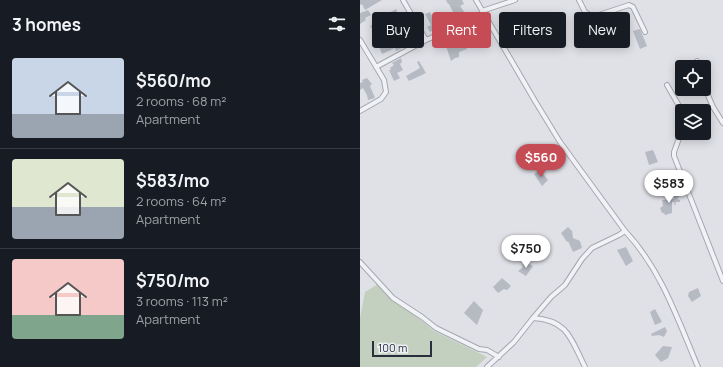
<!DOCTYPE html>
<meta charset="utf-8">
<style>
:root{--surface:#171b24;--page:#20242c;--text:#f1f3f6;--muted:#9ea1a6;--line:#363941;--accent:#c54b54}
body{margin:0;font-family:Manrope,sans-serif;background:var(--page);color:var(--text);height:100vh;display:flex;flex-direction:column;font-size:15px;white-space:nowrap}
*{box-sizing:border-box;margin:0}
p{font-size:13px;color:var(--muted)}
.icon{flex:none;width:22px;height:22px;fill:none;stroke:currentColor;stroke-width:2;stroke-linecap:round;stroke-linejoin:round}
.map{position:relative;flex:1;overflow:hidden}
.drawer{display:flex;flex-direction:column;background:var(--surface);width:360px}
.drawer>*{flex:none}
.top-card{position:absolute;left:12px;top:12px;width:291px;height:36px;display:flex;gap:8px}
.buttons{position:absolute;left:315px;top:60px;display:grid;gap:8px}
.buttons a{display:grid;place-items:center;width:36px;height:36px;border-radius:4px;background:var(--surface);box-shadow:0 2px 10px #0003;font-size:20px}
.scale{position:absolute;left:12px;bottom:10px;width:60px;box-sizing:border-box;padding-left:4px;border:2px solid #292f3d;border-top:0;font-size:11px;line-height:14px;white-space:nowrap;color:#292f3d;-webkit-text-stroke:3px #eef0f5;paint-order:stroke}
.price{position:absolute;translate:-50% -34px;padding:0 9px;border-radius:14px;background:#fff;color:#222;font-size:13px;line-height:26px;filter:drop-shadow(0 1px 2px #0008)}
.price::after{content:'';position:absolute;left:50%;top:24px;width:12px;height:9px;margin-left:-6px;background:inherit;clip-path:polygon(0 0,100% 0,50% 100%)}
.price.current{background:var(--accent);color:#fff}
ul{padding:0;list-style:none}
li{display:flex;align-items:center;gap:12px;height:100px;padding:0 12px}
li+li{border-top:1px solid var(--line)}
li span{display:grid;place-items:center;flex:none;width:112px;height:80px;border-radius:4px;color:#555}
li>.icon{margin-inline-start:auto}
span .icon{width:48px;height:48px;fill:#fffc;stroke-width:1}
li b{font-size:17px}
h2{display:flex;justify-content:space-between;align-items:center;height:48px;padding:0 12px;font-size:17px}
.tag{padding:0 14px;border-radius:4px;background:var(--surface);box-shadow:0 2px 10px #0003;font-size:14px;line-height:36px}
.tag.current{background:var(--accent);color:#fff}
main{display:flex;flex:1;min-height:0}
.map>svg:first-child{display:block}
.green{fill:#c3d0c0}
.building{fill:#b6bac3}
.lines{fill:none;stroke-linecap:round;stroke-linejoin:round}
.street-casing{stroke:#a5a8b1;stroke-width:6}
.street{stroke:#f1f2f6;stroke-width:4}
</style>
<main>
<section class="drawer">
<h2>3 homes<svg class="icon" aria-label="filters" viewBox="0 0 24 24"><path d="M4 7h16M4 17h16"/><circle cx="9" cy="7" r="2"/><circle cx="15" cy="17" r="2"/></svg></h2>
<ul>
<li><span style="background:linear-gradient(#c9d6e8 70%,#9aa5b1 0)"><svg class="icon" aria-label="home" viewBox="0 0 24 24"><path d="M3 11l9-7 9 7M6 9v11h12V9"/></svg></span><div><b>$560/mo</b><p>2 rooms · 68 m²</p><p>Apartment</p></div></li>
<li><span style="background:linear-gradient(#dfe7d0 60%,#9aa5b1 0)"><svg class="icon" aria-label="home" viewBox="0 0 24 24"><path d="M3 11l9-7 9 7M6 9v11h12V9"/></svg></span><div><b>$583/mo</b><p>2 rooms · 64 m²</p><p>Apartment</p></div></li>
<li><span style="background:linear-gradient(#f6c9c9 70%,#7fa58c 0)"><svg class="icon" aria-label="home" viewBox="0 0 24 24"><path d="M3 11l9-7 9 7M6 9v11h12V9"/></svg></span><div><b>$750/mo</b><p>3 rooms · 113 m²</p><p>Apartment</p></div></li>
</ul>
</section>
<div class="map">
<svg width="363" height="367" viewBox="0 0 363 367">
<rect width="100%" height="100%" fill="#dfe1e7"/>
<path class="green" d="M18 284 40 303 74 331 127 357 116 367H0V318L5 292Z"/>
<path class="building" d="M0 0H22L5 10 2 4 0 5Z
M86 0H102L104 4 100 6 107 16 100 20 94 14 89 4H88Z
M36 9 41 21 44 20 51 31 55 29 58 34 53 37 54 39 44 45V47L36 51 35 48 22 54 19 46 31 42 28 36 15 42 12 35 15 33 10 26 19 21 22 26 19 28 23 34 32 29 24 18 30 14 29 13Z
M8 10 11 15 5 18 6 20 0 24V13Z
M70 12 74 19 72 20 77 28 70 32 67 27 71 25 65 14Z
M280 29 287 46 280 49 273 31Z
M99 35 100 37 103 35 106 41 103 42 107 49 99 52V57L95 58 91 61 86 46 95 42 93 38Z
M41 58 42 62 40 64 43 70 37 73 40 78 34 81 29 70H31L30 68 34 65 32 63Z
M59 61 66 73 49 81 46 76 60 68 57 62Z
M7 78 12 84 10 86 15 98 8 100 7 95 3 88 0 90V83L3 82 2 80Z
M293 150 298 162 289 165 285 152Z
M180 170 188 180 182 186 174 174Z
M319 192V197L317 199 320 200V202H316L315 206 314 202H312V213L305 215 304 213H302L300 208 303 206 302 200 314 199V193Z
M208 227 212 231 213 238 220 241 222 248 213 252 208 241 207 242 201 233Z
M266 247 273 261 266 266 257 250Z
M165 262 173 266 166 276 158 271 163 267 162 265Z
M142 278 151 286 147 290 144 289 138 293 133 287Z
M338 288 341 296 332 302 328 296 329 292Z
M114 301 123 310 117 325 104 313Z
M295 309 302 322 295 325 290 312Z
M305 327 307 331 304 337 299 335 292 336 291 334Z
M303 346 312 347 308 358 301 362 295 355Z"/>
<g class="lines">
<g class="street-casing">
<path id="street" d="M43 0 66 40
M116 0 175 101 200 142 265 231C301 269 318 320 338 367
M219 0 225 12 233 17 269 5 273 7 285 32
M122 11 155 0
M0 40 24 80 26 92 21 99 0 111
M337 61 339 67
M16 67 66 40 124 15
M307 85 322 111
M344 86 353 107 363 123
M322 130 314 152V156L363 281
M0 262 33 298 62 317 76 328 119 349 127 350 139 357
M173 318C208 320 211 339 225 367
M127 367 154 342 173 318 191 297 205 285 222 259 232 248 259 235 265 231"/>
</g>
<use href="#street" class="street"/>
</g>
</svg>
<div class="buttons">
<a><svg class="icon" aria-label="locate" viewBox="0 0 24 24"><circle cx="12" cy="12" r="6"/><path d="M12 2v4M12 18v4M2 12h4M18 12h4"/></svg></a>
<a><svg class="icon" aria-label="layers" viewBox="0 0 24 24"><path d="M12 4l9 5-9 5-9-5zM3 14l9 5 9-5"/></svg></a>
</div>
<div class="scale">100 m</div>
<b class="price current" style="left:181px;top:178px">$560</b>
<b class="price" style="left:309px;top:204px">$583</b>
<b class="price" style="left:166px;top:269px">$750</b>
<div class="top-card">
<a class="tag">Buy</a>
<a class="tag current">Rent</a>
<a class="tag">Filters</a>
<a class="tag">New</a>
</div>
</div>
</main>
